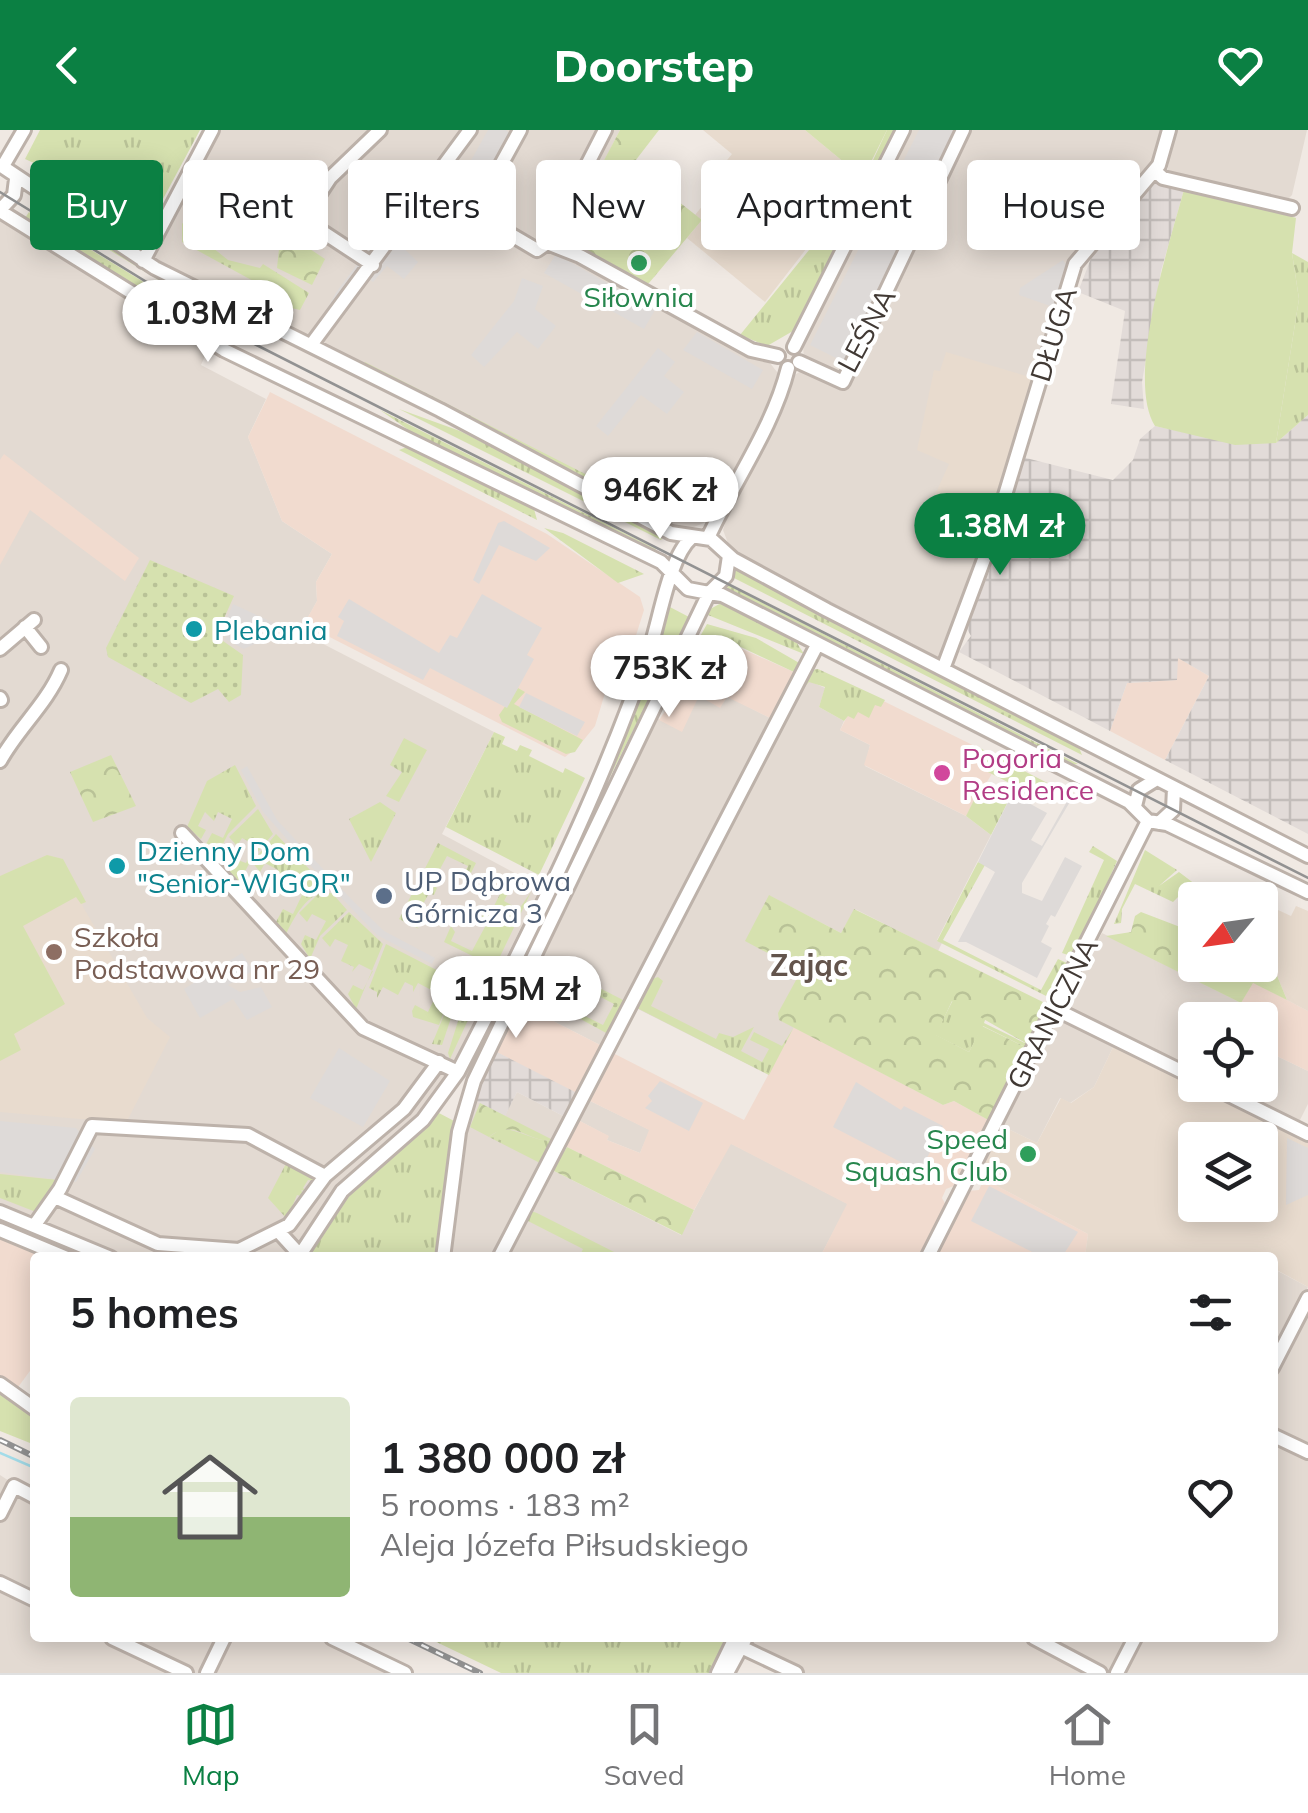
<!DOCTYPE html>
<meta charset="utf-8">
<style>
:root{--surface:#fff;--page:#f2f2f2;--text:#202124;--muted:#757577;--line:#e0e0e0;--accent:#0b8043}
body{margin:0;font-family:Mulish,sans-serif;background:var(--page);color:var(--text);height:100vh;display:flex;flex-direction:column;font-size:38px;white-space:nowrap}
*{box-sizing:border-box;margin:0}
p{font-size:32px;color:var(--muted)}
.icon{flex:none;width:55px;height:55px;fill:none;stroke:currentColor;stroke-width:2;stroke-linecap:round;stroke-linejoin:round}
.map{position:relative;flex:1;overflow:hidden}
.details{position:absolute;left:30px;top:1122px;width:1248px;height:390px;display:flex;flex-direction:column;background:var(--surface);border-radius:10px;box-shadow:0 5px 25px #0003}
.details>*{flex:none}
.guide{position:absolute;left:30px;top:30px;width:1250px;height:90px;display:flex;gap:20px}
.needle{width:65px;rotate:241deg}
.fabs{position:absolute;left:1178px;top:752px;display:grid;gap:20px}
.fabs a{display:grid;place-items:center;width:100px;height:100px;border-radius:10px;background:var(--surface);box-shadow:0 5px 25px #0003;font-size:50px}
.price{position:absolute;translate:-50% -85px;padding:0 22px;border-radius:35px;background:#fff;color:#222;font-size:32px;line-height:65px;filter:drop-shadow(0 2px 5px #0008)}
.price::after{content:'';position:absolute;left:50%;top:60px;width:30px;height:22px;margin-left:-15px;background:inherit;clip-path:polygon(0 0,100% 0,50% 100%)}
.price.selected{background:var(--accent);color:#fff}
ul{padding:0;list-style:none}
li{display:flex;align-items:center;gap:30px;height:250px;padding:0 40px}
li span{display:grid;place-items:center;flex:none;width:280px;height:200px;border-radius:10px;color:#555}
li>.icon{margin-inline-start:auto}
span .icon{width:120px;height:120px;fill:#fffc;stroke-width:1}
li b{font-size:42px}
h2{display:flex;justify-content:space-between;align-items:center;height:120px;padding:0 40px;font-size:42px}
.chip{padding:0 35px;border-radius:10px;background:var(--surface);box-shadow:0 5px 25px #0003;font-size:35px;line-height:90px}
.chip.selected{background:var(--accent);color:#fff}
header{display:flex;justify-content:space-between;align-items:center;height:130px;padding:0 40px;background:var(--accent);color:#fff;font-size:45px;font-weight:800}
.tabs{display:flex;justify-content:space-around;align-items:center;height:140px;border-top:2px solid var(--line);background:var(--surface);font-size:28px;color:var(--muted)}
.tabs a{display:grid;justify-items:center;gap:5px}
.tabs .selected{color:var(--accent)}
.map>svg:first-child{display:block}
.residential{fill:#e3dad2}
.commercial{fill:#f1dbcf}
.industrial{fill:url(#industrial-grid)}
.education{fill:#e8dbce;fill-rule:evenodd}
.grass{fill:url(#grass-tufts)}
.forest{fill:url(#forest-crowns)}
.garden{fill:url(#garden-dots)}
.pitch{fill:#d6e1af}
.parking{fill:#dedad8}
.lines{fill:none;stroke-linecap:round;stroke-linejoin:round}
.stream{stroke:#a3dce9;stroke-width:2.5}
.minor-casing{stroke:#bdb2aa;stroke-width:18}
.minor{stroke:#fff;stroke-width:12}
.tram{stroke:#929292;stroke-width:2.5}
.rail-casing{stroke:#929292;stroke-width:6}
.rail{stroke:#fff;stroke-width:2.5;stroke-dasharray:8;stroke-linecap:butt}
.leisure-dot{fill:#2e9e5b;stroke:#fff;stroke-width:4}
.culture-dot{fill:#0f9aa8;stroke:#fff;stroke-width:4}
.hotel-dot{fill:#d1479c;stroke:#fff;stroke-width:4}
.service-dot{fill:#5c6f8a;stroke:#fff;stroke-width:4}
.education-dot{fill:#8d6e63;stroke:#fff;stroke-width:4}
.labels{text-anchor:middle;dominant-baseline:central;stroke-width:8;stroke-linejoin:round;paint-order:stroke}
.leisure-label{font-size:28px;fill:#27864d;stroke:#fff}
.street-label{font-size:28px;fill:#413934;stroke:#fff}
.culture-label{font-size:28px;fill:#0d838f;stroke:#fff;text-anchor:start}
.hotel-label{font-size:28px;fill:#b23c85;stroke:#fff;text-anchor:start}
.service-label{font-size:28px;fill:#4e5e75;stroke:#fff;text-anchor:start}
.education-label{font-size:28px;fill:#785e54;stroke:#fff;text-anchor:start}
.neighbourhood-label{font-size:30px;font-weight:bold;fill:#63544c;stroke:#fff}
</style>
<header><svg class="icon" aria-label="back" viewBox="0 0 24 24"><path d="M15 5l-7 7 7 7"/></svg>Doorstep<svg class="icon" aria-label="heart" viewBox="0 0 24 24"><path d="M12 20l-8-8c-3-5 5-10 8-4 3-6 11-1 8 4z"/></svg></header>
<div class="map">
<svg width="1308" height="1543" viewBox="0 0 1308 1543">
<defs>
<pattern id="industrial-grid" width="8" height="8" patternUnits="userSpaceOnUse" patternTransform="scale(2.5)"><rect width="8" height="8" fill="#e2dbd8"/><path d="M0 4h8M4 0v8" fill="none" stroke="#c3bdba"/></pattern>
<pattern id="grass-tufts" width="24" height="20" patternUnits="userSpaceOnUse" patternTransform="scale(2.5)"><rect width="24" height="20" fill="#d6e1af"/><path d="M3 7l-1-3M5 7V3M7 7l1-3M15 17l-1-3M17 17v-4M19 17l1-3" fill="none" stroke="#b9c297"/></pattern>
<pattern id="forest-crowns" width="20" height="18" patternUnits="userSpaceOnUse" patternTransform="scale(2.5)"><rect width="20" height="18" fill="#d6e1af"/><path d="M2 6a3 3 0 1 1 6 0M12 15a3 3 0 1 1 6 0" fill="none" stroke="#b9c297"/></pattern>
<pattern id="garden-dots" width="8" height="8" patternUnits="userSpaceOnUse" patternTransform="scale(2.5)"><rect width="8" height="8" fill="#d6e1af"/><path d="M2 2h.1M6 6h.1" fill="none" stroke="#b9c297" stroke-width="1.8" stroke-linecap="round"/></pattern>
</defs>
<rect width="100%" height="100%" fill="#f0e9e3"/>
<path class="residential" d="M218 0H620L558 121 747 223 766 228 781 247 766 291 706 392 682 402 653 388 625 369 324 216 315 200 306 206 156 130 152 122Z
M908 0H1165L1149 38 1076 122 1006 356 944 525 939 528 731 421 723 400 737 357 783 273 790 248 804 239 803 209Z
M1174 0H1307L1292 65 1285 72 1167 43Z
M0 87 209 217 201 235 266 269 248 307 282 391 332 424 316 452 317 471 300 502 494 602 442 704 535 754 539 760 445 954 415 990 338 1057 292 1127H123L0 1077Z
M805 549 825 558 819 577 844 591 840 600 870 615 865 636 966 686 991 705 937 810 942 813 938 821 855 779 841 803 770 766 801 841 780 890 794 897 769 945 634 877Z
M698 566H727L774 590 604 917 516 872 653 586 682 601Z
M1102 803 1241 873 1231 890H1195V943L1063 875Z
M1056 887 1115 913 1094 957 1070 973 1060 968 1037 1013 1000 995Z
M1260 918 1308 941V974L1298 994 1218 955H1260Z
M517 962 567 988 494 1127 448 1128 472 969 505 985Z
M586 969 650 1000 640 1023 607 1010 608 1006 576 989Z
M730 1013 848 1074 820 1127H611L586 1115 579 1127 504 1128 550 1039 681 1105Z
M1272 1138 1308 1157 1273 1228H1272Z
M1308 1178V1543H1122L1140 1508H1272L1273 1248Z
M0 1345 35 1368V1508H219L200 1543H0Z
M230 1508H323L397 1543H212Z
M750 1508H1028L1090 1543H805L749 1516Z
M1040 1508H1130L1109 1541Z"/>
<path class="commercial" d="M270 262 547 404 640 467 644 480 616 569 605 563 595 596 578 617 565 627 304 494 317 471 316 452 332 424 282 391 248 307Z
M4 324 139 428 125 451 30 380 0 435V330Z
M722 510 796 543 772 589 727 567 720 578 699 566 682 602 659 590 709 517Z
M1177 527 1209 546 1165 630 1110 601 1127 553 1177 550Z
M861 560 1001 629 966 686 864 635 870 615 840 600Z
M1253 852 1308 881V941L1260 918V890H1231Z
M516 872 604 917 578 966 493 920Z
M794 897 943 975 954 971 992 992 959 1054 946 1059 942 1068 947 1077 922 1127H820L847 1074 731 1014 694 1080 563 1015 576 989 609 1006 607 1010 640 1023 649 1000 586 969 611 922 744 990Z
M978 1046 1088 1104 1085 1127 932 1128 967 1061 979 1060 982 1053Z
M0 1105 55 1127 35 1128V1234L16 1260 0 1249Z"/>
<path class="industrial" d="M1157 50 1185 56 1161 141 1142 252 1144 279 1111 274 1125 181 1078 162 1093 123Z
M1308 285V704L1165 630 1209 546 1178 528 1177 550 1127 553 1110 601 959 522 971 506 967 499 1004 402 1022 327 1113 350 1133 330 1140 309 1155 296 1234 313H1276Z
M493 920 577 963 567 988 517 962 505 986 472 969Z"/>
<path class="education" d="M703 0H805L863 48 829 98 824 96 765 172 687 108 702 90 695 85 717 58 710 51 732 24Z
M946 222 1033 248 986 404 934 382 930 376 949 334 917 320 934 240 940 241Z
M47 725 63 729 86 772 82 775 147 888 170 907 126 993 0 982V746Z
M1263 773 1291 786 1296 776 1308 781V881L1287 870 1260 804Z
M1115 913 1308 1010V1157L1273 1138 1272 1128 1085 1127 1088 1104 978 1046 1000 995 1037 1013 1061 968 1071 973 1094 957ZM1195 1010H1260V1075H1195Z"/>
<path class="grass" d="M40 0H200L149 95 154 99 145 115 47 52 36 34 25 29Z
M887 0H894L793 201 767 216 740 205 861 56Z
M38 68 88 106 203 170 234 196 34 74Z
M29 82 224 201 188 188 25 88Z
M182 93 228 130 260 138 263 134 309 163 300 180 283 176 286 169 182 112Z
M1292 123 1308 132V285L1276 313 1299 169Z
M365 232 672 388 668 396 625 369 363 236Z
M399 279 460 301 664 404 661 410Z
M380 280 656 419 654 424 423 310Z
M407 317 534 379 537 390 399 320Z
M544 398 563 403 644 444 618 453Z
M735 437 1078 615 1082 625 732 447Z
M728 455 1078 634 1069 635 724 459Z
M723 472 797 513 804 524 703 483Z
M668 476 689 487 610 647 608 642 632 587Z
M707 494 756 508 801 534 796 543 724 509 709 518 684 552 678 546Z
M818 539 885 570 881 577 875 575 869 588 858 582 854 589 848 586 844 591 819 577 825 557 809 552 802 560 812 540Z
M518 558 525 562 514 574 583 610 575 622 566 624 502 592 499 585Z
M494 602 505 607 502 614 517 621 520 615 532 620 529 626 563 643 565 638 585 648 539 745 446 697Z
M404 608 427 620 399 672 386 666 402 642 390 635Z
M974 615 1063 661 1059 669 1047 672 984 640 987 633 969 624Z
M235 635 256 676 228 704 216 728 205 716 212 703 223 708 232 689 218 682 214 691 205 682 198 696 206 700 201 709 187 697 207 651Z
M989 652 1012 664 991 705 966 686 981 656 986 658Z
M380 672 396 683 371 732 349 689Z
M258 679 273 704 251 730 239 753 229 742 235 729 246 733 255 715 242 708 237 716 229 707Z
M276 704 329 760C306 765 296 784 286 804L276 792 283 779 293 784 302 765 289 758 282 766 284 762 271 756 278 740 265 733 260 742 252 732Z
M438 713 476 733 467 751 463 745 468 736 447 726 432 754 437 758 434 765 429 763 413 793 419 799 399 789Z
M1093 716 1117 731 1074 827 1062 823 1104 730 1089 722Z
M1145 720 1177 740 1159 756 1179 742 1216 770H1195V775L1178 767 1173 772 1135 754 1122 779 1121 793 1114 794Z
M978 732 985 735 943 810 1041 860 1058 829 1067 833 1052 869 937 811Z
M500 746 513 753 504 771 519 779 531 762 495 837 444 812 451 796 455 802 451 811 472 821 487 793 481 789 484 782 490 784 505 754Z
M332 763 347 780 320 806 310 829 301 814 305 805 316 810 326 791 312 784 307 792 299 783 318 764Z
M349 782 383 814 356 879 348 864 353 855 363 860 373 841 359 834 352 842 354 837 341 831 348 815 335 809 330 817 322 808Z
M386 814 456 850 439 895 413 887 412 881 415 875 428 882 437 863 418 853 413 862V856L405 852 398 865 383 857 377 868V862L369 858Z
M658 847 663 851 651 876 716 909 719 903 733 907 754 897 741 921 762 932 769 919 750 910 754 902 782 916 794 897 769 945 637 878 652 849Z
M458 851 481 862 450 929 448 923 465 869 458 867 442 915 432 914Z
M953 870 986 887 984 893 1029 915 1027 918 983 896 969 922 935 905Z
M437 982 456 992 438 1127 304 1128 348 1061Z
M501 999C521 999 535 1013 553 1010L540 1033 489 1007Z
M289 1028 315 1051 308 1050 303 1058 308 1062 301 1060 305 1067 297 1065 287 1089 268 1068Z
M0 1044 58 1050 36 1082 0 1068Z
M531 1081 537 1083 624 1127H579L583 1119 526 1090Z
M0 1262 35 1285V1315L0 1301Z
M428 1508H726L709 1543H501Z"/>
<path class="forest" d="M620 0H659L632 35 702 90 649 153 643 155 563 108Z
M289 105 325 129 312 155 277 138 279 119Z
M111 625 136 676 93 692 70 642Z
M769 765 841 803 854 779 1049 875 1029 915 952 871 936 905 969 922 982 896 1027 918 990 991 954 971 943 975 779 890 778 883 801 841 745 811Z
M1141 782 1188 800 1184 814 1195 821V835H1260V804L1287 870 1253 853 1241 873 1106 806 1131 802 1135 786Z
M480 973 553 1010C529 1014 514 987 489 1007L470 997Z
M567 1017 694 1080 682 1105 552 1040Z"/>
<path class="garden" d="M150 430 234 466 216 506 243 525 241 565 229 572 218 559 191 573 108 527 106 518Z
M541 828 625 871 608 904 575 886 577 882 603 895 614 874 553 842 541 863 550 868 548 872 526 860Z"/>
<path class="pitch" d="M805 0H887L863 48Z
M1185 56 1296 88 1292 123 1299 169 1276 313 1235 315 1155 296C1125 248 1170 112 1185 56Z
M47 725 63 729 86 772 81 774 76 767 23 796 65 874 14 904 21 920 0 931V746Z"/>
<path class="parking" d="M488 0H506L511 5 474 73 454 61Z
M919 0H957L848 234 810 215Z
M391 89 406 98 397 112 418 132 404 149 387 136 373 152 361 143 318 195 337 161Z
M556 124 655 180 644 199 544 143Z
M1063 130 1068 138 1056 178 1019 165 1020 158Z
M522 148 543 156 535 179 556 196 538 219 517 202 484 237 471 225 514 171Z
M697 202 763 240 752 259 683 220Z
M658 218 675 232 664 246 684 262 667 284 641 265 608 306 596 296Z
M504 391 550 418 536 431 499 415 479 454 473 450 498 393Z
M482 464 542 498 527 525 534 529 507 578 430 538 423 550 337 506 344 491 338 487 349 469 439 523 450 505 457 508Z
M233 474 274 493 267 508 244 519 225 509 228 503 222 500Z
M526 563 585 592 577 606 519 577Z
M247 636 277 690 354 772 384 801 435 828 432 834 377 805 309 734 263 682 241 640Z
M1012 664 1047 683 1031 710 1042 716 1070 666 1071 670 1022 753V763L1042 771 1065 727 1082 736 1055 787 1051 785 1046 794 1049 796 1041 812 1052 818 1037 848 966 812H958L995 742 978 732Z
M242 823 253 841 228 855 240 862 261 857 272 877 247 890 233 869 200 888 184 859Z
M339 918 390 951 363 997 310 968Z
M660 951 703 973 689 1001 645 978 652 971 648 966Z
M856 952 901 980 904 976 943 996 920 1042 833 997Z
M0 991 76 998 95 1019 76 1052 0 1042Z
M1287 1008 1308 1018V1065L1286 1075Z
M989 1056 1078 1102 1062 1127H1042L971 1091Z"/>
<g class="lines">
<path class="stream" d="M0 1323 35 1338"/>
<g class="minor-casing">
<path id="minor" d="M605 0 547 113 580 126 751 220 778 226
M0 35 155 138 440 280 671 403 711 409 733 429 827 480 1308 726
M3 36 24 0
M1155 41 1163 48 1292 78
M427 55 537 120 547 113
M0 80 14 65 16 49
M0 81 224 220 661 432 688 459 709 463 726 446 729 426
M474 84 520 0
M143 131 212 0
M373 135 303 89 330 48 380 0
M311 215 470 0
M794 217 903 0
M799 232 843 252 963 0
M708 408C734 351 773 298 788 238
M709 463 722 465 1129 672 1148 691 1167 694 1308 762
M25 497 41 517
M0 519 34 490
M943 539 992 408 1075 134 1159 35 1169 0
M0 568 1 570
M0 631C18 598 46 575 61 540
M1135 676 1139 660 1157 649
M1159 693 1173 680 1174 658
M182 703 363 898 458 942
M1055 879 1195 948
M1209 955 1308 1004
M55 1067 158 1114 239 1120 289 1095 325 1046 404 979 439 932
M0 1082 111 1128
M34 1096 60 1059 92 996 248 1005 325 1046
M0 1100 67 1128
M279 1102 300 1125
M298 1128 342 1061 423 990 458 942C530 803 602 660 652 512 661 483 670 426 692 407
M443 1128 459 1002 474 951 709 463
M499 1128 817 515
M927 1128 1148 691
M1272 1238 1308 1168
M0 1254 35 1279
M1272 1305 1308 1322
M0 1384 14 1356 35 1367
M0 1453 35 1470
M112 1508 186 1543
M332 1508 405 1543
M737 1508 741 1517 796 1543
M1034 1508 1100 1543
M207 1543 224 1508
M718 1543 735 1508
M727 1543 746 1508
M1117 1543 1135 1508"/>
</g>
<use href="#minor" class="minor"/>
<path class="tram" d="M0 62 215 194 1308 748"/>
<g class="rail-casing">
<path id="rail" d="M0 1310 35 1327
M407 1508 480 1543"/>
</g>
<use href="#rail" class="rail"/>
</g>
<g class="leisure-dot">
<circle cx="639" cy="133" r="10"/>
<circle cx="1028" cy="1024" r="10"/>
</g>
<g class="culture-dot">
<circle cx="194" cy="499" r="10"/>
<circle cx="117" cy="736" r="10"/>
</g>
<circle class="hotel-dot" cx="942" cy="643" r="10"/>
<circle class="service-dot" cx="384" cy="766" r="10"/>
<circle class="education-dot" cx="54" cy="822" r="10"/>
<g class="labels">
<g class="leisure-label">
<text x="639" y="166">Siłownia</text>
<text x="1008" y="1008" text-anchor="end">Speed<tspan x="1008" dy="32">Squash Club</tspan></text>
</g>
<g class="street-label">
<text transform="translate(866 200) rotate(-62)">LEŚNA</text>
<text transform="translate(1053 204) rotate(-73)">DŁUGA</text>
<text transform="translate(1052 883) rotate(-63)">GRANICZNA</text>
</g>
<g class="culture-label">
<text x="214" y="499">Plebania</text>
<text x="137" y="720">Dzienny Dom<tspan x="137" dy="32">"Senior-WIGOR"</tspan></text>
</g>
<g class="hotel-label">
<text x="962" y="627">Pogoria<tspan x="962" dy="32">Residence</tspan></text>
</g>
<g class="service-label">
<text x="404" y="750">UP Dąbrowa<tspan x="404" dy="32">Górnicza 3</tspan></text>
</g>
<g class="education-label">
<text x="74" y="806">Szkoła<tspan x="74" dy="32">Podstawowa nr 29</tspan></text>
</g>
<g class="neighbourhood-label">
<text x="809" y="835">Zając</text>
</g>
</g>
</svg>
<div class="fabs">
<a><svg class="needle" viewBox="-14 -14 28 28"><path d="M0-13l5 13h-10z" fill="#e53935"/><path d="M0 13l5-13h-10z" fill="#757577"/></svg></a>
<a><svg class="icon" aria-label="locate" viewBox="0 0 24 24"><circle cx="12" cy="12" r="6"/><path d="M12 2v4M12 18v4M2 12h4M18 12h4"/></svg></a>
<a><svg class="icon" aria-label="layers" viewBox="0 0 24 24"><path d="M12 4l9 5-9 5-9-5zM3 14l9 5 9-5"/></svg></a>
</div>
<b class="price" style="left:208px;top:235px">1.03M zł</b>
<b class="price" style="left:660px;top:412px">946K zł</b>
<b class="price selected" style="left:1000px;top:448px">1.38M zł</b>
<b class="price" style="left:669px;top:590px">753K zł</b>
<b class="price" style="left:516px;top:911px">1.15M zł</b>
<div class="guide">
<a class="chip selected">Buy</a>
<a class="chip">Rent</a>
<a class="chip">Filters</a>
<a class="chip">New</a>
<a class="chip">Apartment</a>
<a class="chip">House</a>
</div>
<section class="details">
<h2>5 homes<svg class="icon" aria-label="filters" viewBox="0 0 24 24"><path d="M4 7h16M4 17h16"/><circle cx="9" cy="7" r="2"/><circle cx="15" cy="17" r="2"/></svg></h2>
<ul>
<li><span style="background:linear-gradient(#dfe7d0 60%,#8fb573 0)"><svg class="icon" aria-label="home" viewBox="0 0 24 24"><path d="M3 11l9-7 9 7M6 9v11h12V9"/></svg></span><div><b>1 380 000 zł</b><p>5 rooms · 183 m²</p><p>Aleja Józefa Piłsudskiego</p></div><svg class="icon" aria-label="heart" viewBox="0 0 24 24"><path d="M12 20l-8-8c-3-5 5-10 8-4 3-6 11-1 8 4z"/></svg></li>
</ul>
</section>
</div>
<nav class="tabs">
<a class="selected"><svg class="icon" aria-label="map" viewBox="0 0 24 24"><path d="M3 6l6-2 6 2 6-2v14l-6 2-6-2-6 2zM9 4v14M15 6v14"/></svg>Map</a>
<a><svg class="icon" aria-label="saved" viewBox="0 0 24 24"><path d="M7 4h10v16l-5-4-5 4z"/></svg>Saved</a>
<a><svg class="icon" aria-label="home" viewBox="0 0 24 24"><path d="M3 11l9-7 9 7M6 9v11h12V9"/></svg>Home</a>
</nav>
